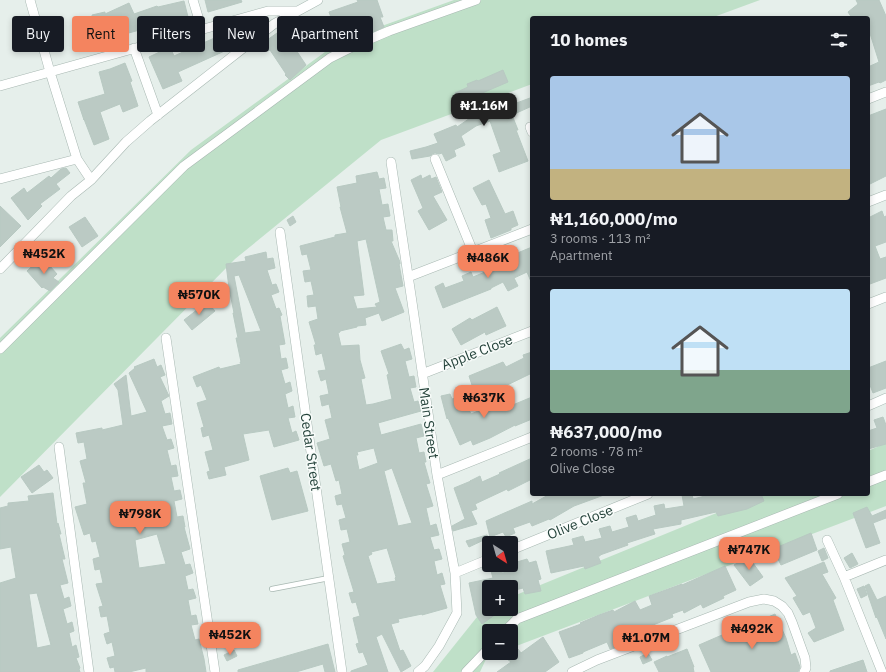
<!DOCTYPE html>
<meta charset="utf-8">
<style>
:root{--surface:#171b24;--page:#20242c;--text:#f1f3f6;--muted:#9ea1a6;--line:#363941;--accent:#f4845f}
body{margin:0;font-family:"IBM Plex Sans",sans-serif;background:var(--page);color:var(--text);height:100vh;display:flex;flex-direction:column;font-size:15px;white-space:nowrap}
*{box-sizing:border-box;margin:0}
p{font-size:13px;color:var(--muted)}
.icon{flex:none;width:22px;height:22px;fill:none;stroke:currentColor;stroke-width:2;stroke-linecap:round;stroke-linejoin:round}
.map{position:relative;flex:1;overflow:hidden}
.panel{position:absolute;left:530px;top:16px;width:340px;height:480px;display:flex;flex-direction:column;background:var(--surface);border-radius:4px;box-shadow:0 2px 6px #0003}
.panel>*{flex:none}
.hud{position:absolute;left:12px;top:16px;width:380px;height:36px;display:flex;gap:8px}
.needle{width:26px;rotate:143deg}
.tools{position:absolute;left:482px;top:536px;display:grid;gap:8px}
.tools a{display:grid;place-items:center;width:36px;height:36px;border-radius:4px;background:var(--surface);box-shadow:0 2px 6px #0003;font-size:20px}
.price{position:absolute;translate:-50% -34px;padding:0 9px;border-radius:8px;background:var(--accent);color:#111;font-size:13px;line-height:26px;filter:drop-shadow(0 1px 2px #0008)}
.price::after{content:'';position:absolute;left:50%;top:24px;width:12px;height:9px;margin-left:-6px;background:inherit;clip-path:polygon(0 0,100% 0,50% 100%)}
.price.selected{background:#222;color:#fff}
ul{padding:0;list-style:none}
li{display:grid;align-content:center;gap:8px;height:212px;padding:0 20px}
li+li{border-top:1px solid var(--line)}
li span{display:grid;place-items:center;height:124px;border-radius:4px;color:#555}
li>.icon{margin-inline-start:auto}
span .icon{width:72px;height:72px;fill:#fffc;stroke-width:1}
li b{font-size:17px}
h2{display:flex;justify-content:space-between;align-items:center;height:48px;padding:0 20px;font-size:17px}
.chip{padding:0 14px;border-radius:4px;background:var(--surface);box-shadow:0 2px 6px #0003;font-size:14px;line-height:36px}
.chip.selected{background:var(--accent);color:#111}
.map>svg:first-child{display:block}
.green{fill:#bfe0c8}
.building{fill:#bbcac4;stroke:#b8c9c2;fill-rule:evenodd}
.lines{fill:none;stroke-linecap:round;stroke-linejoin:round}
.service-casing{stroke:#a8b8b2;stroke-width:6}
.minor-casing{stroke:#a8b8b2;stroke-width:10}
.service{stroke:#fff;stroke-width:4.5}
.minor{stroke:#fff;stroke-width:9}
.labels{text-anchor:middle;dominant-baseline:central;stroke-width:3;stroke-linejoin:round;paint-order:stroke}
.street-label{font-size:14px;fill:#24423a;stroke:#f7fbf9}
</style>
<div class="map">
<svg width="886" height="672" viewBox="0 0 886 672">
<rect width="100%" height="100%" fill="#e6efeb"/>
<path class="green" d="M454 0H760L711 18H532V84L381 140 235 259 0 497V338L191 150 340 41Z
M886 443V506L511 648V631H489V653H497L487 657 480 672H433L485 607 489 609H511V597L763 494H868V451Z"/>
<path class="building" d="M205 0H241L242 2 208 12Z
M357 0H377L383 17H380L384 27 368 34 364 25 337 34 329 12 358 2Z
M856 0H879L886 16V80L880 83 879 82 868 86V67L879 62 868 27V18H852L848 12 858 4Z
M184 1 188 17 169 21V20L136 31 95 42 91 24 93 23 92 15 105 12V14L129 3 134 14 157 6 158 7Z
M246 24 251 35 227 46 229 49 178 72 182 81 163 89 149 57 170 47 174 56Z
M277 33 281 38 286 35 306 65 290 80 285 75 286 74 270 50 268 51 263 43Z
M343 34 346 42 334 46 331 38Z
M125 63 132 81 130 82 138 106 123 112 120 104 100 112 109 139 94 145 84 119V120L78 102 105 94 99 72 110 69Z
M503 70 508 82 480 94 487 114 530 98 532 106 512 115 518 130H516L528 161 499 172 493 155 501 152 490 121 476 126 461 136 465 145 454 150 456 156 446 161 442 153 439 154 435 153 432 154 430 156 412 159 410 151 426 147 438 143 434 134 456 125 457 127 479 112 471 94 458 100 455 93 468 87 467 84 477 80 478 81Z
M886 109V176L868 185V116Z
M66 168 70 173 56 184 60 189 40 204 42 206 28 220 11 198 24 188 27 193 49 176 51 178 61 169Z
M377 172 379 179 384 178 386 188 379 189 382 205 388 204 390 216 383 217 386 230H392L393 241H391L400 262V264H399L403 286 395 288 404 312 382 321 379 313 365 318 366 325 357 326V327L340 331V332L338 333 341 346 359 345 360 360 365 378 361 379 366 405 373 404 392 399 387 375 389 374 381 351 401 344 404 350 409 348 412 359 405 361 409 377 414 376 416 387 410 388 414 402 418 401 421 411 378 423 381 435 421 424 424 436 416 438 419 453 424 452 426 462H424L430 483 426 484 433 506 426 508 430 526 436 524 439 535 430 537 434 550 439 549 442 559 434 561 437 575 442 573 445 584 440 585 447 608 422 615V614L398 619 399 622 391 624 400 651 403 650 411 666 401 672 382 634 376 637 388 672H351V671L368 665 363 652 359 653 356 644 359 643 353 618 360 616 356 602 352 603 349 593 354 592 343 556 345 555 342 544 350 542 347 529 341 530 339 520 346 518 342 504 337 505 335 496 342 494 339 480 336 481 331 464 324 466 317 443 330 439 325 420 332 418 329 404 322 406 320 396 329 394 326 379 321 381 318 371 326 370 322 353 316 355 314 345H316L309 322 318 319 316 306 308 307 307 296 314 295 311 281 305 282 303 271 311 270 307 254 302 255 300 246 335 237V235L347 233 340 207H341L337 187 357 183 356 176ZM366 239 380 302 375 304 377 307 357 309 353 296 364 295 357 241ZM374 448 378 463 359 470 356 455H358L357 452ZM392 468 412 523 398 526 384 471ZM387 548 396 577 395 578 396 581 377 584 368 556 372 554 371 552Z
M421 175 422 179 430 175 431 179 436 177 442 192 433 196 447 220 429 230 418 211 423 208 411 180Z
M489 180 505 214 513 211 518 225 511 228V230L491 238 485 220 491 218 486 204 482 205 473 188Z
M0 206 21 226 0 247Z
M882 211 884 217 886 216V242L875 246 880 259 886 257V278L870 284 868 279V218Z
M293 216 296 222 290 226 287 220Z
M85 217 98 236 82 247 69 227Z
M532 247V284L527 272 514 278 518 286 508 291 503 282 491 288V289L443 308 435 287 443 283 445 288 464 281 462 276 471 272 473 277 490 270 487 264 498 259 501 264 516 257 515 254Z
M266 252 267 259 273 258 275 268 267 270 272 285 276 284 279 292 271 295 276 309 279 308 282 315 280 316 285 344 279 345 281 359 286 358 288 368 281 370 285 384 290 382 292 391 285 394 288 408 293 406 295 417 288 418 292 433 296 431 299 440 274 447 269 430 243 434 249 460 224 467 226 475 209 479 207 472 210 471 205 452 213 450 209 435 203 437 201 428 204 427 197 403 207 400 201 385 197 387 193 377 219 367 220 369 241 364 240 362H241L236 338H238L233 313H234L229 288 226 264 246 261 245 257ZM239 275 261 331 245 333 234 276Z
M42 257 57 274 53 278 59 282 50 291 43 287 42 288 27 271Z
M207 302 215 311 192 330 184 320Z
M497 307 506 326 486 335 485 332 461 345 452 329 470 318 472 320Z
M532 352V373L499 389 476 397 469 376 503 362 506 367 524 358 523 355Z
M154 359 157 367 161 365 165 375 160 377 169 396 161 401 165 414 170 413 172 424 162 426 167 440 171 439 174 448 167 450 171 466 176 465 178 476 171 477 174 491 180 490 182 499 174 501 177 517 183 516 185 527H184L190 549 181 552 185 565 190 564 193 573 185 576 188 590 193 589 196 598 188 600 191 616 196 615 198 624 191 625 195 640 199 639 204 659 206 672H146V668L129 672H115L114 667 110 668 107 658 115 656 112 642 107 644 104 634 110 632 107 616 101 617 99 607 103 606 96 584 103 583 100 569 95 570 93 559 100 557 96 541 92 542 90 533 84 535 75 507 87 504 83 483H86L80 461 87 459 84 442 78 443 76 433 102 428V430L123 425 118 390 114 384 126 375 131 416 147 412 129 373 135 368 134 367ZM157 534 166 564 139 568 135 540Z
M886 361V388L873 393 868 380V368Z
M450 394 452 399 463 396 471 414 500 402 503 409 532 397V419L515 426V425L490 438 473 445 471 440 460 445 448 418 447 419 441 396Z
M883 417 886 425V444L868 449V431L877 428 874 420Z
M532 458V479L508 491 507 489 475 504 477 509 471 511 477 524 453 531 452 526 465 519 454 488 471 481H470L480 476 482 482 500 474 499 473Z
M39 465 44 472 47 470 53 478 32 493 21 477Z
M288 468 290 473 297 471 308 511 272 520 260 476Z
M53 493 57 524 58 523 61 534H59L65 559H62L68 583 60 585 64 599 69 597 71 606 63 609 67 624 72 622 74 631 69 633 72 647 76 645 79 657 76 658 80 668 79 669 80 672H0V583L16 578 11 547 0 549V508L8 506V503L29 501 28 496ZM37 593 51 645 37 648 29 594Z
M550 494H604V495L574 506 550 520 549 519 532 526 530 522 513 528 515 533 506 537 503 532 490 537 486 521 532 501V504Z
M688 494H692L693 499 713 494H761L764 501 747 509 718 516 716 512 681 520V524L653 529 655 534 627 543 628 545 600 555V556H598L601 563 585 569 584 566 551 573 546 551 574 545 572 539 583 536 585 542 602 538 599 529 610 526 612 532 629 527 626 518 636 515 638 521 656 515 654 506 664 504 665 509 684 506 682 495Z
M867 507 872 516 886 510V518L873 523 880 543 866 548 853 513Z
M811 533 817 550 781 565 773 549Z
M487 535 488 538 469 547 466 541Z
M824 548 828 558 822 561 818 551Z
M852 553 858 564 850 568 844 558Z
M748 556 763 577 750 586 734 565Z
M527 559 529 563 536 561 541 579 538 580 541 591 525 594 523 588 511 591V587H489V609H492L496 614 482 624 476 615 469 583 493 578 491 571 501 569 502 573 519 570 517 562Z
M824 562 828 572 822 574 836 598 833 600 844 630 814 642 808 633 816 628 810 612 803 615 793 598 797 596 785 578Z
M725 566 736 590 723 596 724 598 703 608 701 604 684 613 683 610 672 614 673 617 623 637 626 643 610 649 607 642 583 652V653L569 658 559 632 581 624 580 623 599 615 613 610 614 612 635 601 640 610 652 605 649 596 682 584V585Z
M869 584 877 600 886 596V639L877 617 876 618 865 586Z
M864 586 867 595 861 598 857 589Z
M775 614 786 638 791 655 795 653 800 667 798 672H711L699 645 722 635V636L756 621 757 622Z
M543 637 559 662 545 672H497L511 662 507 659 518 649 521 653Z
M328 644 335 672H325L323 664 296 672H238V670Z
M687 649 694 667H693L694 672H659L654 662 667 656V657Z
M234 650 237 656 227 661 224 655Z
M648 653 652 660 643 664 640 657Z
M863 660 867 672H830V671Z"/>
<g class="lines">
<g class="service-casing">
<path id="service" d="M272 589 329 578"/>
</g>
<g class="minor-casing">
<path id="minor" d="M193 0 202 30
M134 48 158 115
M0 86 50 72 30 0
M868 99 886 92
M530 127 532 132
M435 159 473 252
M391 162 412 302 437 475 455 573 457 613 439 646 425 666 418 672
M0 179 77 159
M91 180 77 159 50 72 268 11H297
M868 202 886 195
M280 232 342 672
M0 269 71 196 91 180 126 142 150 121 274 24 318 0
M408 277 532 229
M868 304 886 297
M166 338 215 672
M0 349 184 166 330 58 356 45 389 31 476 0
M422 374 532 331
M868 406 886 398
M59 447 89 672
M437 475 532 437
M868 482 886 475
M827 540 844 577 882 672
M511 550 648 494
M455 573 489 559
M844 577 886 560
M505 631 517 619 838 494
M466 672 489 648
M572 672 597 660 749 602 764 599 774 601 782 606 788 613 792 622 805 658 806 668 804 672"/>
</g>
<use href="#service" class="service"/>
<use href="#minor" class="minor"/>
</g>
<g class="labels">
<g class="street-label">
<text transform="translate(477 352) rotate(-21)">Apple Close</text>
<text transform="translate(429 423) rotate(82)">Main Street</text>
<text transform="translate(311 452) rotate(82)">Cedar Street</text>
<text transform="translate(580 522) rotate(-22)">Olive Close</text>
</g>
</g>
</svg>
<div class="tools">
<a><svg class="needle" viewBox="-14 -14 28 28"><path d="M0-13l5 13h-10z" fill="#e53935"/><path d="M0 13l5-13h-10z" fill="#9ea1a6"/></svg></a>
<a>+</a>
<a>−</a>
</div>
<b class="price selected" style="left:484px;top:127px">₦1.16M</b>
<b class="price" style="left:44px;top:275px">₦452K</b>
<b class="price" style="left:488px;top:279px">₦486K</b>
<b class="price" style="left:199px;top:316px">₦570K</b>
<b class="price" style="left:484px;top:419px">₦637K</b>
<b class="price" style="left:140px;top:535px">₦798K</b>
<b class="price" style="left:749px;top:571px">₦747K</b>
<b class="price" style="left:752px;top:650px">₦492K</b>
<b class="price" style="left:230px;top:656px">₦452K</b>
<b class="price" style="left:646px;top:659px">₦1.07M</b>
<div class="hud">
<a class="chip">Buy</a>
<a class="chip selected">Rent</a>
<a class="chip">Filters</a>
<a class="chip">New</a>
<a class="chip">Apartment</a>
</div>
<section class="panel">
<h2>10 homes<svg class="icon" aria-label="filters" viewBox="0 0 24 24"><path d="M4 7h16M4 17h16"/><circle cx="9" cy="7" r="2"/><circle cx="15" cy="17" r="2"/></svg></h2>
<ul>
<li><span style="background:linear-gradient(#a9c7e8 75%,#c2b280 0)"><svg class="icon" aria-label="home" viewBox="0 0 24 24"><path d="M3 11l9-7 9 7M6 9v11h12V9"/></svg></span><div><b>₦1,160,000/mo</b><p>3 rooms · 113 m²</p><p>Apartment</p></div></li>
<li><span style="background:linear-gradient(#bfe0f5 65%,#7fa58c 0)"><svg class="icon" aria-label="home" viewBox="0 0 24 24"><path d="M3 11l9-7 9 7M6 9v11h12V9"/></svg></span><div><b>₦637,000/mo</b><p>2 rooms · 78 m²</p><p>Olive Close</p></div></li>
</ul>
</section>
</div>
